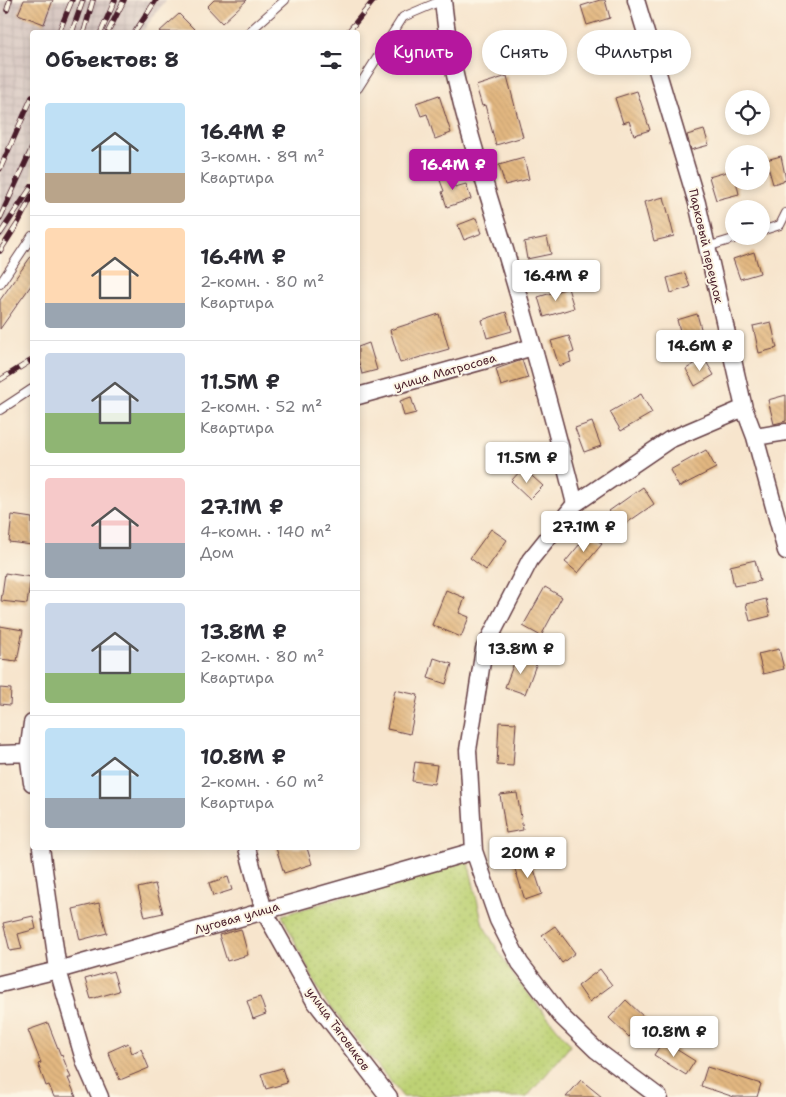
<!DOCTYPE html>
<html lang="ru">
<meta charset="utf-8">
<style>
:root{--surface:#fff;--page:#f7f7f7;--text:#2b2b33;--muted:#7c7c81;--line:#e1e1e2;--accent:#b5179e}
body{margin:0;font-family:"Shantell Sans",sans-serif;background:var(--page);color:var(--text);height:100vh;display:flex;flex-direction:column;font-size:19px;white-space:nowrap}
*{box-sizing:border-box;margin:0}
p{font-size:16px;color:var(--muted)}
.icon{flex:none;width:28px;height:28px;fill:none;stroke:currentColor;stroke-width:2;stroke-linecap:round;stroke-linejoin:round}
.map{position:relative;flex:1;overflow:hidden}
.details{position:absolute;left:30px;top:30px;width:330px;height:820px;display:flex;flex-direction:column;background:var(--surface);border-radius:5px;box-shadow:0 2px 8px #0003}
.details>*{flex:none}
.top-card{position:absolute;left:375px;top:30px;width:335px;height:45px;display:flex;gap:10px}
.tools{position:absolute;left:725px;top:90px;display:grid;gap:10px}
.tools a{display:grid;place-items:center;width:45px;height:45px;border-radius:50%;background:var(--surface);box-shadow:0 2px 8px #0003;font-size:25px}
.price{position:absolute;translate:-50% -42px;padding:0 11px;border-radius:5px;background:#fff;color:#222;font-size:16px;line-height:32px;filter:drop-shadow(0 1px 2px #0008)}
.price::after{content:'';position:absolute;left:50%;top:30px;width:15px;height:11px;margin-left:-8px;background:inherit;clip-path:polygon(0 0,100% 0,50% 100%)}
.price.on{background:var(--accent);color:#fff}
ul{padding:0;list-style:none}
li{display:flex;align-items:center;gap:15px;height:125px;padding:0 15px}
li+li{border-top:1px solid var(--line)}
li span{display:grid;place-items:center;flex:none;width:140px;height:100px;border-radius:5px;color:#555}
li>.icon{margin-inline-start:auto}
span .icon{width:60px;height:60px;fill:#fffc;stroke-width:1}
li b{font-size:21px}
h2{display:flex;justify-content:space-between;align-items:center;height:60px;padding:0 15px;font-size:21px}
.chip{padding:0 18px;border-radius:22px;background:var(--surface);box-shadow:0 2px 8px #0003;font-size:18px;line-height:45px}
.chip.on{background:var(--accent);color:#fff}
.map>svg:first-child{display:block}
.industrial{fill:url(#industrial-grid)}
.park{fill:url(#park-dots);stroke:#847850}
.building{fill:url(#building-back-hatch)}
.lines{fill:none;stroke-linecap:round;stroke-linejoin:round}
.lane-casing{stroke:#643d43;stroke-width:10}
.street-casing{stroke:#643d43;stroke-width:19}
.lane{stroke:#fff;stroke-width:8}
.street{stroke:#fff;stroke-width:16}
.rail-casing{stroke:#4a1f2b;stroke-width:5.5}
.rail{stroke:#fcf5e5;stroke-width:4;stroke-dasharray:11;stroke-linecap:butt}
.labels{text-anchor:middle;dominant-baseline:central;stroke-width:4;stroke-linejoin:round;paint-order:stroke}
.street-label{font-size:12px;fill:#4a1f2b;stroke:#fcf5e5}
</style>
<div class="map">
<svg width="786" height="1097" viewBox="0 0 786 1097">
<defs>
<pattern id="industrial-grid" width="8" height="8" patternUnits="userSpaceOnUse" patternTransform="scale(1.25)"><rect width="8" height="8" fill="#d1c0bc"/><path d="M0 4h8M4 0v8" fill="none" stroke="#b5a5a2"/></pattern>
<pattern id="park-dots" width="8" height="8" patternUnits="userSpaceOnUse" patternTransform="scale(1.25)"><rect width="8" height="8" fill="#bdd275"/><path d="M2 2h.1M6 6h.1" fill="none" stroke="#a4b465" stroke-width="1.8" stroke-linecap="round"/></pattern>
<pattern id="building-back-hatch" width="6" height="6" patternUnits="userSpaceOnUse" patternTransform="scale(1.25)"><rect width="6" height="6" fill="#e3b881"/><path d="M-1 5l2 2M0 0l6 6M5-1l2 2" fill="none" stroke="#c49e70"/></pattern>
</defs>
<rect width="100%" height="100%" fill="#fcf5e5"/>
<filter id="ink" filterUnits="userSpaceOnUse"><feTurbulence type="fractalNoise" baseFrequency=".02" numOctaves="2"/><feDisplacementMap in="SourceGraphic" scale="10" xChannelSelector="R" yChannelSelector="G"/><feConvolveMatrix kernelMatrix="1 2 1 2 8 2 1 2 1" color-interpolation-filters="sRGB"/></filter>
<filter id="wash" filterUnits="userSpaceOnUse"><feTurbulence type="fractalNoise" baseFrequency=".0096" numOctaves="4" result="noise"/><feDisplacementMap in="SourceGraphic" scale="20" xChannelSelector="R" yChannelSelector="G"/><feGaussianBlur stdDeviation="1.12" result="paint"/><feColorMatrix in="noise" values="0 0 0 0 0 0 0 0 0 0 0 0 0 0 0 0 0 1.4 0 .05"/><feComposite in="paint" operator="in"/></filter>
<g filter="url(#wash)">
<rect width="100%" height="100%" fill="#f7e5cd"/>
<path class="industrial" d="M0 0H166L142 32H32V195L0 243Z"/>
<path class="park" d="M468 861 483 925 515 978 571 1045 527 1097H403L322 997 282 915Z"/>
<g id="blocks">
<path class="building" d="M24 0H53L44 24 18 14Z
M214 0H247L222 23 207 7Z
M600 0H605L610 18 587 25 581 6Z
M179 14 197 32H159Z
M618 43 624 62 601 69 595 50Z
M507 76 523 137 496 145 485 105 482 106 476 86Z
M637 91 650 130 634 135 629 121 623 123 615 98Z
M439 95 451 133 435 139 427 114 421 116 416 103Z
M704 130 709 145 691 150 687 135Z
M781 156 786 180 773 184 766 160Z
M524 158 529 179 505 185 499 165Z
M733 170 734 181H736L739 194 716 200 709 177Z
M449 171 455 187 466 184 471 199 447 207 442 192 444 191 438 175Z
M664 197 674 236 654 241 644 202Z
M476 218 482 233 464 240 458 225Z
M547 237 551 254 527 259 524 242Z
M754 252 760 273 740 279 733 259Z
M32 255V284L0 329V300Z
M685 273 690 287 671 293 667 278Z
M568 288 574 308 544 317 538 297Z
M506 312 512 331 487 338 482 320Z
M439 314 449 349 400 363 390 330Z
M697 314 702 332 682 338 677 320Z
M771 322 777 348 759 353 753 326Z
M569 336 574 352 569 354 571 362 559 366 551 341Z
M369 343 377 370 362 374 358 359V347Z
M704 358 714 375 695 386 686 369Z
M522 360 528 378 501 386 496 369Z
M641 394 652 413 621 431 610 412Z
M786 395V421L774 424 768 400Z
M411 397 416 413 404 416 400 401Z
M592 422 601 446 584 452 575 428Z
M706 450 716 468 679 487 670 470Z
M523 468 543 486 530 499 511 481Z
M643 487 654 504 621 527 609 511Z
M12 515 32 518V545L9 542Z
M491 529 507 540 486 570 470 558Z
M589 533 602 544 578 573 565 562Z
M755 560 760 581 734 586 730 566Z
M5 573 31 577 27 604 1 601Z
M545 587 562 597 541 636 523 626Z
M446 590 465 598 459 613 469 617 461 637 432 625Z
M766 599 770 616 750 621 746 604Z
M0 626 23 630 17 661 0 659Z
M779 649 784 669 763 674 758 654Z
M517 655 537 662 525 694 505 687Z
M434 658 452 664 446 684 428 678Z
M0 688 11 689 10 705 0 704Z
M395 690 418 695 410 734 387 729Z
M499 722 516 723 513 766 497 765Z
M415 762 437 765 434 784 412 781Z
M517 793 523 830 506 833 500 795Z
M276 848H307L312 864 284 873Z
M530 857 542 894 525 900 513 863Z
M228 877 232 890 213 896 209 883Z
M155 884 163 913 145 917 138 888Z
M99 903 107 933 80 940 73 909Z
M33 916 36 929 18 934 22 949 10 951 3 923Z
M555 926 575 953 562 963 542 935Z
M241 929 248 955 227 961 219 935Z
M600 969 612 985 589 1002 578 986Z
M113 971 119 991 91 999 85 979Z
M260 997 266 1014 253 1019 247 1001Z
M626 1000 646 1019 629 1037 609 1018Z
M48 1023 61 1056 62 1055 71 1078H68L76 1097H54L49 1085 46 1086 38 1064 41 1063 28 1030Z
M663 1041 695 1061 686 1075 654 1055Z
M128 1043 132 1053 141 1049 149 1068 120 1080 108 1052Z
M707 1067 761 1084 757 1097H734L701 1086Z
M282 1068 287 1083 266 1089 261 1074Z
M581 1080 602 1097H566Z"/>
</g>
</g>
<g filter="url(#ink)">
<use href="#blocks" fill-opacity="0" stroke="#643d43" stroke-width="1"/>
<g class="lines">
<g class="lane-casing">
<path id="lane" d="M249 32 285 0
M358 88 403 17 443 0
M761 231 780 225 786 213
M707 247 743 236
M0 284 32 236
M0 410 32 389"/>
</g>
<g class="street-casing">
<path id="street" d="M636 0 697 203 744 408 755 437 786 551
M443 1C451 84 479 163 503 243 529 330 553 416 575 504
M358 396 533 347
M755 437 786 432
M32 723 28 753 32 783
M0 754 28 753
M41 848 58 970 85 1063 100 1097
M247 848 264 911 314 1000 389 1097
M0 984 58 970 474 851
M659 1097 596 1050 561 1016 520 963 498 920 474 851 468 750 484 649 530 560 575 504 669 440 744 408"/>
</g>
<use href="#lane" class="lane"/>
<use href="#street" class="street"/>
<g class="rail-casing">
<path id="rail" d="M7 10 10 0
M59 32 72 0
M72 32 83 0
M84 32 93 0
M101 32 115 0
M108 32 124 0
M135 32 156 0
M348 32 374 0
M0 169 32 97
M0 218 32 148
M0 234 32 186
M0 251 18 223 32 196
M0 380 32 360"/>
</g>
<use href="#rail" class="rail"/>
</g>
</g>
<g class="labels">
<g class="street-label">
<text transform="translate(706 246) rotate(77)">Парковый переулок</text>
<text transform="translate(445 372) rotate(-16)">улица Матросова</text>
<text transform="translate(237 918) rotate(-16)">Луговая улица</text>
<text transform="translate(338 1029) rotate(54)">улица Тяговиков</text>
</g>
</g>
</svg>
<div class="tools">
<a><svg class="icon" aria-label="locate" viewBox="0 0 24 24"><circle cx="12" cy="12" r="6"/><path d="M12 2v4M12 18v4M2 12h4M18 12h4"/></svg></a>
<a>+</a>
<a>−</a>
</div>
<b class="price on" style="left:453px;top:191px">16.4M ₽</b>
<b class="price" style="left:556px;top:302px">16.4M ₽</b>
<b class="price" style="left:700px;top:372px">14.6M ₽</b>
<b class="price" style="left:527px;top:484px">11.5M ₽</b>
<b class="price" style="left:584px;top:553px">27.1M ₽</b>
<b class="price" style="left:521px;top:675px">13.8M ₽</b>
<b class="price" style="left:528px;top:879px">20M ₽</b>
<b class="price" style="left:674px;top:1058px">10.8M ₽</b>
<div class="top-card">
<a class="chip on">Купить</a>
<a class="chip">Снять</a>
<a class="chip">Фильтры</a>
</div>
<section class="details">
<h2>Объектов: 8<svg class="icon" aria-label="filters" viewBox="0 0 24 24"><path d="M4 7h16M4 17h16"/><circle cx="9" cy="7" r="2"/><circle cx="15" cy="17" r="2"/></svg></h2>
<ul>
<li><span style="background:linear-gradient(#bfe0f5 70%,#b9a48a 0)"><svg class="icon" aria-label="home" viewBox="0 0 24 24"><path d="M3 11l9-7 9 7M6 9v11h12V9"/></svg></span><div><b>16.4M ₽</b><p>3-комн. · 89 m²</p><p>Квартира</p></div></li>
<li><span style="background:linear-gradient(#ffd9b3 75%,#9aa5b1 0)"><svg class="icon" aria-label="home" viewBox="0 0 24 24"><path d="M3 11l9-7 9 7M6 9v11h12V9"/></svg></span><div><b>16.4M ₽</b><p>2-комн. · 80 m²</p><p>Квартира</p></div></li>
<li><span style="background:linear-gradient(#c9d6e8 60%,#8fb573 0)"><svg class="icon" aria-label="home" viewBox="0 0 24 24"><path d="M3 11l9-7 9 7M6 9v11h12V9"/></svg></span><div><b>11.5M ₽</b><p>2-комн. · 52 m²</p><p>Квартира</p></div></li>
<li><span style="background:linear-gradient(#f6c9c9 65%,#9aa5b1 0)"><svg class="icon" aria-label="home" viewBox="0 0 24 24"><path d="M3 11l9-7 9 7M6 9v11h12V9"/></svg></span><div><b>27.1M ₽</b><p>4-комн. · 140 m²</p><p>Дом</p></div></li>
<li><span style="background:linear-gradient(#c9d6e8 70%,#8fb573 0)"><svg class="icon" aria-label="home" viewBox="0 0 24 24"><path d="M3 11l9-7 9 7M6 9v11h12V9"/></svg></span><div><b>13.8M ₽</b><p>2-комн. · 80 m²</p><p>Квартира</p></div></li>
<li><span style="background:linear-gradient(#bfe0f5 70%,#9aa5b1 0)"><svg class="icon" aria-label="home" viewBox="0 0 24 24"><path d="M3 11l9-7 9 7M6 9v11h12V9"/></svg></span><div><b>10.8M ₽</b><p>2-комн. · 60 m²</p><p>Квартира</p></div></li>
</ul>
</section>
</div>
